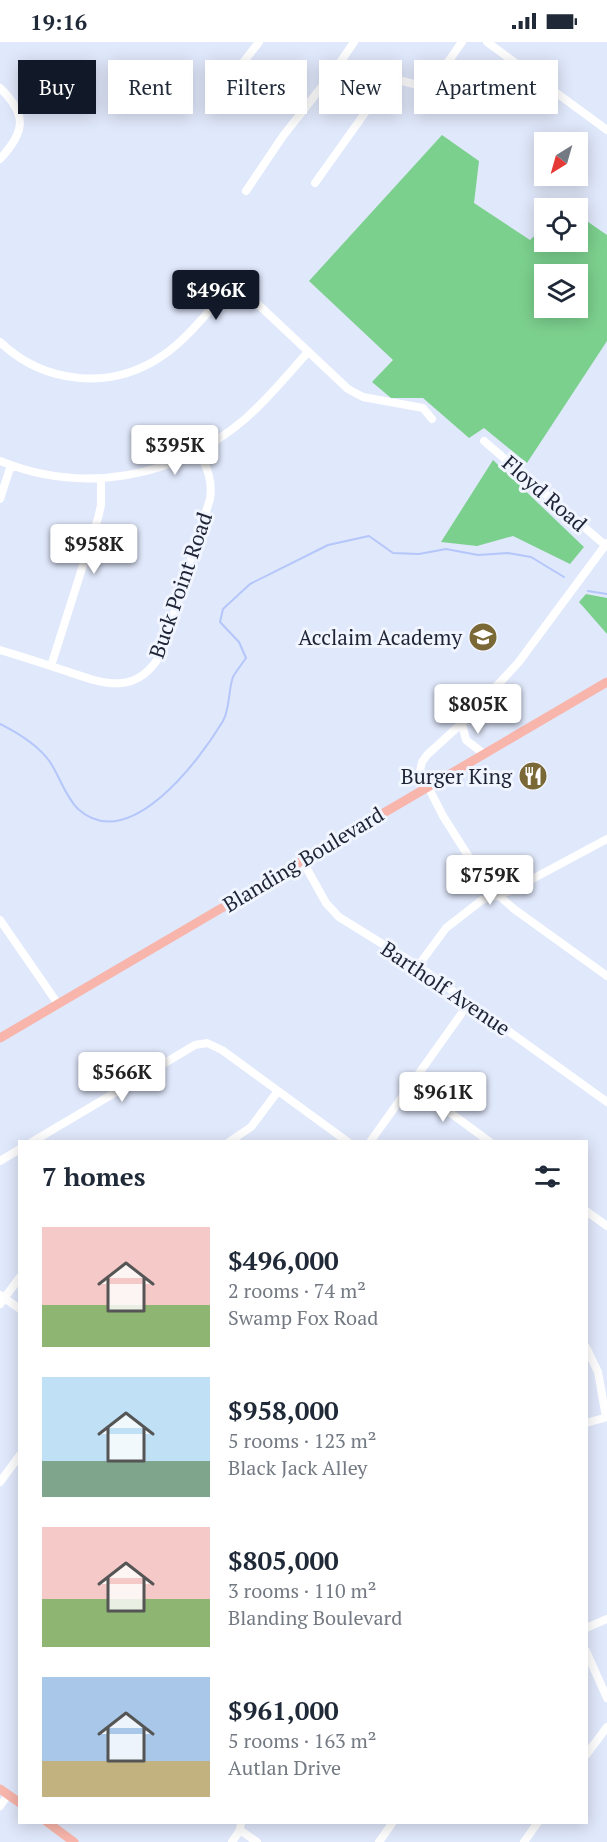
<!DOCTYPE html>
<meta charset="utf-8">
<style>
:root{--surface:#fff;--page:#f2f2f3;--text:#1f2937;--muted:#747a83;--accent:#111827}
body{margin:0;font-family:"PT Serif",serif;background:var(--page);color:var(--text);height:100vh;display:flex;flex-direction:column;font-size:22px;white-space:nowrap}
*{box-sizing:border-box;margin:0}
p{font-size:20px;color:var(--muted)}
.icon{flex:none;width:33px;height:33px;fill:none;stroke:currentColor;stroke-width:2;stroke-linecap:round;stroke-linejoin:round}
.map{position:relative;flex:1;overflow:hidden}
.details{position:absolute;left:18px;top:1098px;width:570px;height:684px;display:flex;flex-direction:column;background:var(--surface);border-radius:0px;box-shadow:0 3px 15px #0003}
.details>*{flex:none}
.guide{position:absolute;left:18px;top:18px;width:572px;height:54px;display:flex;gap:12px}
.needle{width:39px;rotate:217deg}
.fabs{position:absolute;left:534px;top:90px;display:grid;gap:12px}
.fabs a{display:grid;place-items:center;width:54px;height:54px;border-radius:0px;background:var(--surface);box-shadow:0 3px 15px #0003;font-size:30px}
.price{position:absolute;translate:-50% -51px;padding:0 14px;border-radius:6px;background:#fff;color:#222;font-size:20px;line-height:39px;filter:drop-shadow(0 2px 3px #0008)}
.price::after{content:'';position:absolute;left:50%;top:36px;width:18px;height:14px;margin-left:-9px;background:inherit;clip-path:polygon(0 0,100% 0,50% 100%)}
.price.on{background:var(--accent);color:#fff}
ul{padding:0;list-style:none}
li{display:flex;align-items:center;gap:18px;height:150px;padding:0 24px}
li span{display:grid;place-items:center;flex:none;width:168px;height:120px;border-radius:0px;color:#555}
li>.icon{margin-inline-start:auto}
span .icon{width:72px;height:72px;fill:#fffc;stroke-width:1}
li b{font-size:26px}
h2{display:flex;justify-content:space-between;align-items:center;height:72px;padding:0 24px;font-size:26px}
.pill{padding:0 21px;border-radius:0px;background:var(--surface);box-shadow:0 3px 15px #0003;font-size:21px;line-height:54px}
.pill.on{background:var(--accent);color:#fff}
.status{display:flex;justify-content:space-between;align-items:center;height:42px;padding:0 30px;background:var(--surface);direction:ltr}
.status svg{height:16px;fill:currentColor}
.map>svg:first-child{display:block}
.forest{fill:#7cd08e;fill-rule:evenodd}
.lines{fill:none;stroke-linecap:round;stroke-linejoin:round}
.stream{stroke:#b4c6fa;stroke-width:2}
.minor{stroke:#fff;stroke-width:8}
.major{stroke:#f8b5ab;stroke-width:9}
.labels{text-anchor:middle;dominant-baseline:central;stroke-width:6;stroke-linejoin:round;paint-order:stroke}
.street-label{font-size:21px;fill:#1e2436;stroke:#f1f5ff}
.poi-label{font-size:21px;fill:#1e2436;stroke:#f1f5ff;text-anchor:end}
</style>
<div class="status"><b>19:16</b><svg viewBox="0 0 49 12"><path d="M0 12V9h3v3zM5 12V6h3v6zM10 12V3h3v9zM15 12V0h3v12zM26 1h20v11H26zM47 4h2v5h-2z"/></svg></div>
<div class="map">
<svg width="607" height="1800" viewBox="0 0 607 1800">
<rect width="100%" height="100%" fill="#e0e8fb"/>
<path class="forest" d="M442 93 479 119 474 161 530 198 544 185V200H578V173L607 193V299L527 421 484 386 469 396 423 356H391L372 340 393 318 309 239ZM544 232H578V266H544Z
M493 418 584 505 570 522 513 494 477 504 441 500Z
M586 552 607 556V592L579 560Z"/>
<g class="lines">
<path class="stream" d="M588 549 607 552
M0 682C18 691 38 703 50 720 60 735 65 754 78 767 129 813 199 719 223 679 230 667 228 649 233 635 236 629 242 622 246 616L239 600 220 580 223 567 250 542 328 503 369 494 393 511 419 512 446 507 478 513 508 511 531 515 564 535"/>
<path class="minor" d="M487 0 607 88
M235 31 259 0
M0 46C28 73 25 90 0 117
M315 141 387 40C400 34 412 45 425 43 435 42 455 9 462 0
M246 149 283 94 335 28 354 0
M0 300C44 342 111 349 162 314 186 298 205 273 224 252 232 247 237 247 246 251L348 347 363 355 423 366 432 377
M484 399 605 503
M0 419C84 453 176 436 245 377 268 357 288 332 308 310
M0 457 11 423
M607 501 518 621 462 681 427 713 422 720 420 729 443 774 486 842 514 867 607 934
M0 608C21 614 42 621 63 628 102 641 135 656 161 612L210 457C213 439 207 426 199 409
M51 624 98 476 101 463V437
M462 682 466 698 484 712
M302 818 326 861 339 875 418 924 607 1060
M0 878 58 962
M418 924 446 886 482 858 510 849 607 797
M411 1042 490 1100
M32 1100 195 1003 207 1001 222 1008 348 1100
M229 1100 251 1085 278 1049
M370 1100 469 961
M0 1119 20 1107
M586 1169 607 1184
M0 1253 20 1267
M0 1262 20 1235
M586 1305 598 1330 606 1375
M586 1381 607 1375
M0 1440 20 1413
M586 1586 607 1577
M586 1609 607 1656
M586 1713 607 1685
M0 1764 8 1753
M240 1788 257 1800
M232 1800 240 1788 241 1780
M379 1800 393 1780
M524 1800 538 1780"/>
<path class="major" d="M0 996 607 640
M0 1747 20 1761
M47 1780 74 1800"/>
</g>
<defs>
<g id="school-disc" transform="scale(1.5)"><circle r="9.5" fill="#7a6836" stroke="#f1f5ff"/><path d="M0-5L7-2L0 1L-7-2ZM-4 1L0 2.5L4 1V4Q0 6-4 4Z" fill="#fff"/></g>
<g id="restaurant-disc" transform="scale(1.5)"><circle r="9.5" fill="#7a6836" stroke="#f1f5ff"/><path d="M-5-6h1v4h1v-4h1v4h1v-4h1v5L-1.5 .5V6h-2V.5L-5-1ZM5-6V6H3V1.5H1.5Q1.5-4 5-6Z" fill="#fff"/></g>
</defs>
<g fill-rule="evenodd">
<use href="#school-disc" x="483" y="595"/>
<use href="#restaurant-disc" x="533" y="734"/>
</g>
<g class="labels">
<g class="street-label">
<text transform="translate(545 451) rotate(41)">Floyd Road</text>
<text transform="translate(180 543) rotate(-71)">Buck Point Road</text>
<text transform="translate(303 817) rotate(-31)">Blanding Boulevard</text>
<text transform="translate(446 946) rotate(34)">Bartholf Avenue</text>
</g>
<g class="poi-label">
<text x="462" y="595">Acclaim Academy</text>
<text x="512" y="734">Burger King</text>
</g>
</g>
</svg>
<div class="fabs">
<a><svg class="needle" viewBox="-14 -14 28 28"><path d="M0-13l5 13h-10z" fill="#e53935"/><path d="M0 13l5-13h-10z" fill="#747a83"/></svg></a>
<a><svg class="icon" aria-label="locate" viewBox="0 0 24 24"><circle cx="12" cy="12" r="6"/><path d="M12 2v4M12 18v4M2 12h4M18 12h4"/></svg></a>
<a><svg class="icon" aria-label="layers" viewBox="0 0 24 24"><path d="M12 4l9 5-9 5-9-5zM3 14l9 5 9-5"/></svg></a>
</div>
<b class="price on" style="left:216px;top:279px">$496K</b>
<b class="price" style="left:175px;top:434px">$395K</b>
<b class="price" style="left:94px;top:533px">$958K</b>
<b class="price" style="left:478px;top:693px">$805K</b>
<b class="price" style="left:490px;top:864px">$759K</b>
<b class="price" style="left:122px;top:1061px">$566K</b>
<b class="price" style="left:443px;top:1081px">$961K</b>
<div class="guide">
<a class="pill on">Buy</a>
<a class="pill">Rent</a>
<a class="pill">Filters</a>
<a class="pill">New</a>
<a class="pill">Apartment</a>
</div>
<section class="details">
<h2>7 homes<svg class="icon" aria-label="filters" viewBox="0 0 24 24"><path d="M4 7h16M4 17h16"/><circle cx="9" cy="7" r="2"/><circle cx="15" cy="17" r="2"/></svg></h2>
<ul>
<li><span style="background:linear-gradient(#f6c9c9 65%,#8fb573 0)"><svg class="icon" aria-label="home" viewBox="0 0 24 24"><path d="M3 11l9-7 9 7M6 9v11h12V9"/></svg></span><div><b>$496,000</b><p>2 rooms · 74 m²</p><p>Swamp Fox Road</p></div></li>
<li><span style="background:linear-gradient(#bfe0f5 70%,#7fa58c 0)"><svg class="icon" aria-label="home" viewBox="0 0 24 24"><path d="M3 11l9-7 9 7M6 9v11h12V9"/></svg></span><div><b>$958,000</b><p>5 rooms · 123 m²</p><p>Black Jack Alley</p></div></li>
<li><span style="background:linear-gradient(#f6c9c9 60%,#8fb573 0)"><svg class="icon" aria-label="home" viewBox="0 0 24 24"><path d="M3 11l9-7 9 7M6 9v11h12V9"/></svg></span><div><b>$805,000</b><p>3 rooms · 110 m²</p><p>Blanding Boulevard</p></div></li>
<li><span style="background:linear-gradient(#a9c7e8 70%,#c2b280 0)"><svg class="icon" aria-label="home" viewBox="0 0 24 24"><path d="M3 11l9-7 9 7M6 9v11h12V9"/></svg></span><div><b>$961,000</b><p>5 rooms · 163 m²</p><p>Autlan Drive</p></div></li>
</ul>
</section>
</div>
